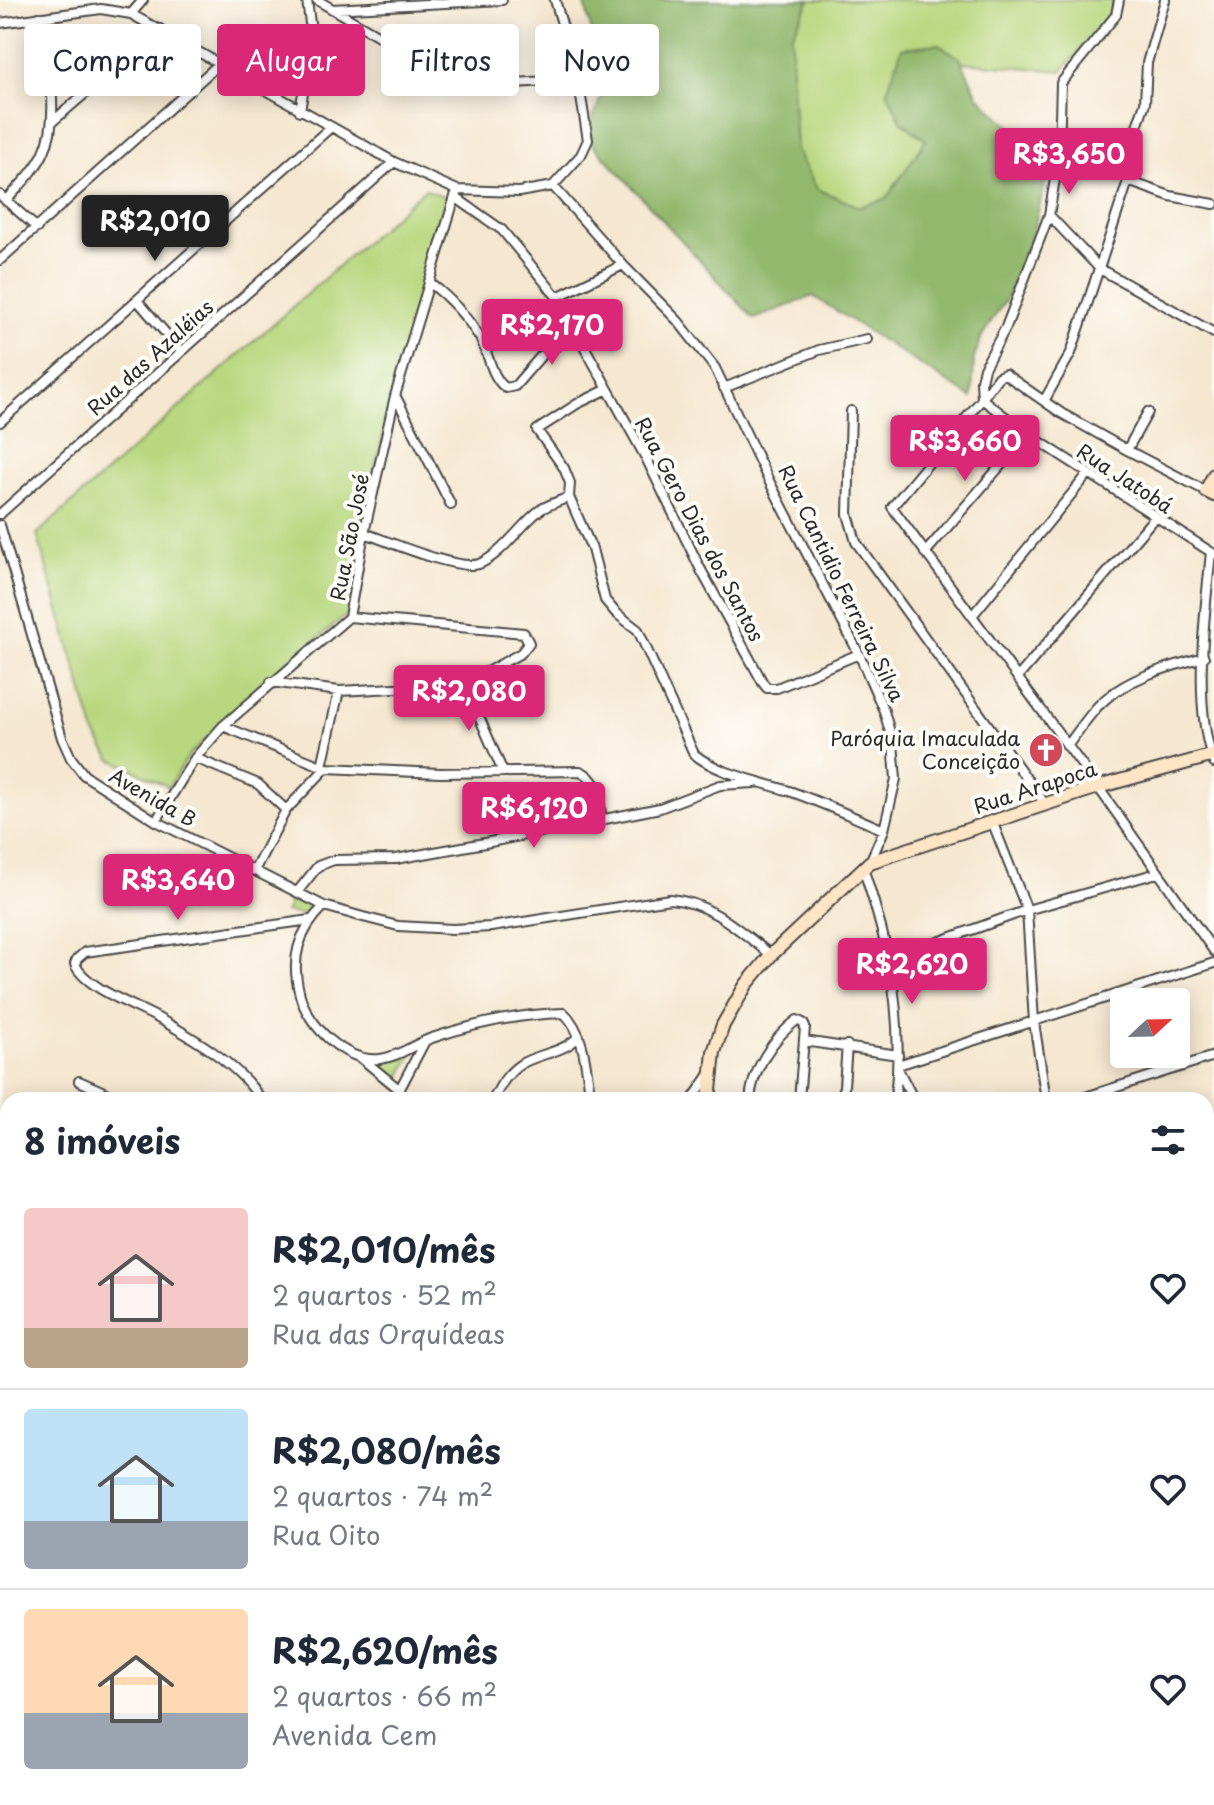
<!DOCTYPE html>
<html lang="pt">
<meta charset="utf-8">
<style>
:root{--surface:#fff;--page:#f2f2f3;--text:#1f2937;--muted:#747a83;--line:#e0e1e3;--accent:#db2777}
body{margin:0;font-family:"Playpen Sans",sans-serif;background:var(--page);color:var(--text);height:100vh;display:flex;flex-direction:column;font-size:30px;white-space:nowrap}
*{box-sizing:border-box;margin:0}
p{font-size:26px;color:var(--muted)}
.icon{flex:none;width:44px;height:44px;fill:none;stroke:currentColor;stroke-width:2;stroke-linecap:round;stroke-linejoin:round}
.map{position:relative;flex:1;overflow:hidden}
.sheet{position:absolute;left:0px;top:1092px;width:1214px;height:714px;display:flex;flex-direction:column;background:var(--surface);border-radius:24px 24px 0 0;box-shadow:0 4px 20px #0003}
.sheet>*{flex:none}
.hud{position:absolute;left:24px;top:24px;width:800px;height:72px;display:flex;gap:16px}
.needle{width:52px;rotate:68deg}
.tools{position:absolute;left:1110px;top:988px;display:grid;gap:16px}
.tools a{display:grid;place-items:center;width:80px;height:80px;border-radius:8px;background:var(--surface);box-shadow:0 4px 20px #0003;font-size:40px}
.price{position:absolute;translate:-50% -68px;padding:0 18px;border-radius:8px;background:var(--accent);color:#fff;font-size:26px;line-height:52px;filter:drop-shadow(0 2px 4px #0008)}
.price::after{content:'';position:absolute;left:50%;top:48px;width:24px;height:18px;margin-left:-12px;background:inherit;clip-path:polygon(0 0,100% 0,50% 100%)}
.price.selected{background:#222;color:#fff}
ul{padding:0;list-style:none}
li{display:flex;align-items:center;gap:24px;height:200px;padding:0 24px}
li+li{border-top:2px solid var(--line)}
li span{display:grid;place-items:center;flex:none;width:224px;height:160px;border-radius:8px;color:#555}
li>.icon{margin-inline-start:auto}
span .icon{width:96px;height:96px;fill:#fffc;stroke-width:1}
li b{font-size:34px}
h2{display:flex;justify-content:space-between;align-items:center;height:96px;padding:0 24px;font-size:34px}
.chip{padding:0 28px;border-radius:8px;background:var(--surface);box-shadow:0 4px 20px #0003;font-size:28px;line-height:72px}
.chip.selected{background:var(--accent);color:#fff}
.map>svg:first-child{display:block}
.green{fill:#b8d77e;stroke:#728154;stroke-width:2}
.forest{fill:#92b86d;stroke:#5e724c;stroke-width:2}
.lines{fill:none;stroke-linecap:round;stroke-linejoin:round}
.stream{stroke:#62aad9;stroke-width:3}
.street-casing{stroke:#494744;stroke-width:12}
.secondary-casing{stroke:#494744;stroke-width:16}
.highway-casing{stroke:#494744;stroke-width:20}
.street{stroke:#fff;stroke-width:8}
.secondary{stroke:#fde5c5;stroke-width:12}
.highway{stroke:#fbbd6e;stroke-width:16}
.labels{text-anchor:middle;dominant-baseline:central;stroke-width:8;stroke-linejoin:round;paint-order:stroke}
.street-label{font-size:20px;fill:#2b2b2b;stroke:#fdfcf7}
.poi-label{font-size:20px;fill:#2b2b2b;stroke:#fdfcf7;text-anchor:end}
</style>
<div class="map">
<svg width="1214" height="1805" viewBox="0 0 1214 1805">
<rect width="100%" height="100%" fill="#fdfcf7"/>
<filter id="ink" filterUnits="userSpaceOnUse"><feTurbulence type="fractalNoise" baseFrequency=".0125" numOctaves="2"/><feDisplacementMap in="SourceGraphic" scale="16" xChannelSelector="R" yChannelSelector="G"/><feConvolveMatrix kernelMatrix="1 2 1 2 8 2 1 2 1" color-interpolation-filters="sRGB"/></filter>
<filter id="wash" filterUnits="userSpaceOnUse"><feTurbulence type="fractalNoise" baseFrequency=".006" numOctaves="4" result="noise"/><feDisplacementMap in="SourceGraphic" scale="32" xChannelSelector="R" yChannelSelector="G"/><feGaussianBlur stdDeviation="1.8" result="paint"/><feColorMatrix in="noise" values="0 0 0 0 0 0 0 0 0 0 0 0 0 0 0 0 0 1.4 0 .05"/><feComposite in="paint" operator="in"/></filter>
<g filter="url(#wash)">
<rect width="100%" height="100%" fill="#f5e7d0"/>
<path class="green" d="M810 0H1112L1111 13 1062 71 962 62 938 44 901 121 926 140 886 199 859 207 817 189 796 150 792 85V35Z
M425 189 446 197 369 489 359 534 352 611 266 679 249 699 189 755 169 787 111 759 95 734 37 534Z
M281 885 314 904 311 912 305 915 285 912 289 906Z
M416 1048 398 1081 374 1062Z"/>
<path class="forest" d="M584 0H810L792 35V85L796 150 817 189 859 207 886 199 926 140 901 121 887 91 902 48 938 44 960 58 978 96 1017 133 1044 149V188L1034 227 1006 299 982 336 974 358 972 398 813 296 754 319 586 137 605 86Z"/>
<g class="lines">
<path class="stream" d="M1206 1687 1214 1683
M541 1805 547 1798"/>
</g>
</g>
<g filter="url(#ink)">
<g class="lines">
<g class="street-casing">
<path id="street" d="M317 0 454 80 484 85 578 79
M332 9 502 0
M131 14 143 0
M0 23 101 9 131 14 394 162 457 190 519 192 553 186 581 155 588 140 578 79 555 0
M300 111 312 39 307 0
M52 122 160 29
M1128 181 1170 196 1214 204
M553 186 623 265 678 321 715 368 766 475 859 654 884 711 893 743 896 779 884 830 870 862
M0 195 37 228
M455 197 502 230 557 297 646 458 701 570 763 683 767 688H777L859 654
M6 201C19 186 36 170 44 152 62 114 46 57 39 17
M1049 215 1100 269 1214 333
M0 260 219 64
M429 282C450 298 466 315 480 338 489 353 491 378 506 388L515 386 541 356 576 333
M557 297 623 265
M137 300 181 351
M724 388 819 350 867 339
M608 389 577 404 537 430 564 468 570 483 569 497 592 549 605 600 616 613 638 630 694 754C720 775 760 781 792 792 823 803 853 817 884 830
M396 397 451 505
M982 399 981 381 984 368 1006 327 1049 215 1059 155 1061 83 1116 15 1119 0
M982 399 1028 434 1214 554
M1044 401 1071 353 1128 181 1134 135 1145 103 1147 63 1165 0
M851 411 848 514 856 542 1045 804
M0 422 331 127
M1127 450 1148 412
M1206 491 1127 450 1061 413 1005 374 998 377 982 399 892 507 1098 787 1214 951
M0 514 394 162
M0 525 62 738 71 758 84 775 156 821 324 906 363 917 398 926 453 929 491 927 670 899C710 902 740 931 771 955
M364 533C388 541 457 571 479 564 502 555 521 524 540 510 549 504 560 501 569 497
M1211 552C1205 614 1192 705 1214 763
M925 553 1028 434
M972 616 1088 474
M1018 677 1155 517
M271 682 339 691 450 685 478 677 521 653 529 643 524 633 349 617
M464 682 503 772
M223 726 326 768
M1067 746C1077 733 1087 718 1098 706 1125 678 1168 667 1204 657
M195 758 258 784 286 810
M322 766 339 691
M156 821 195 758 223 726 349 617 364 533 395 396 457 190
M992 821 1027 910 1034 1022 1046 1100
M863 868C890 948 904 1015 895 1100
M255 869 286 810 326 768 440 773 580 771C600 779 599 802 602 821
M298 891 318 866 334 860 396 859 490 842 660 808 720 785 755 783
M324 906C298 932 290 959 300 995 308 1026 346 1063 380 1059 399 1057 414 1044 432 1038 473 1024 521 1014 564 1013 586 1034 586 1072 591 1100
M891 959 1027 910 1157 873
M804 1041 898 1055
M361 1058 400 1090
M898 1065 1214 963
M898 1069 914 1100
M79 1081 122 1100
M261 1100C239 1064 192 1037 156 1017 134 1005 84 987 75 964L77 959 85 952 310 920
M394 1100 425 1041
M493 1100C500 1086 507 1073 521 1064 539 1053 564 1053 579 1036
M692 1100 710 1074
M750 1100C752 1070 773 1038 797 1020L803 1023 805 1027 799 1100
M843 1100 847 1045
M1076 1100 1214 1056
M1206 1126 1214 1121
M1206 1157 1214 1168
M1206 1244 1214 1236
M1206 1350 1214 1345
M1206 1464 1214 1458
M0 1522 8 1499
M0 1554 8 1557
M1206 1583 1214 1593
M0 1643 8 1646
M0 1728 8 1731
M177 1798 193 1805
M324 1798 330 1805
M428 1805 440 1798
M609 1805 621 1798
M751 1805V1798
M846 1805 847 1798"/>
</g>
<g class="secondary-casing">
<path id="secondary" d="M1214 475 1206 491 1214 495
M709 1100 714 1052 723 1025 746 985 771 955 870 862 1098 787 1214 755
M1206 1619 1214 1615
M1206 1675 1214 1670
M652 1805V1798
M878 1805 890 1798
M974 1805 986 1798"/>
</g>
<g class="highway-casing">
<path id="highway" d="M1206 1646 1214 1641
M927 1805 939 1798"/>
</g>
<use href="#street" class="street"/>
<use href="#secondary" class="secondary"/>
<use href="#highway" class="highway"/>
</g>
</g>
<defs>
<g id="church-disc" transform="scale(1.8)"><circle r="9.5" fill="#d1495b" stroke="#fdfcf7"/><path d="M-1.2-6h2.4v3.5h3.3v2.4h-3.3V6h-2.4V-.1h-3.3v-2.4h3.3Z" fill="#fff"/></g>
</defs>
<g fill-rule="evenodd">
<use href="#church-disc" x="1046" y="750"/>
</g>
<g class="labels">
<g class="street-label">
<text transform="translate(150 357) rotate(-42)">Rua das Azaléias</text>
<text transform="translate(1125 478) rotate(33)">Rua Jatobá</text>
<text transform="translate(700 529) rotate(62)">Rua Gero Dias dos Santos</text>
<text transform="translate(349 537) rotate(-79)">Rua São José</text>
<text transform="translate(842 583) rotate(64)">Rua Cantidio Ferreira Silva</text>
<text transform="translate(1035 787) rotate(-18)">Rua Arapoca</text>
<text transform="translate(153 797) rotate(30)">Avenida B</text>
</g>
<g class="poi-label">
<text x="1020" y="738">Paróquia Imaculada<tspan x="1020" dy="23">Conceição</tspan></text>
</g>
</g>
</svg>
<div class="tools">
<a><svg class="needle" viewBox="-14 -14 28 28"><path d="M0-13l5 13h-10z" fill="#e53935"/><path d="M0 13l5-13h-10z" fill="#747a83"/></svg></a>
</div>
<b class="price" style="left:1069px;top:196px">R$3,650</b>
<b class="price selected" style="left:155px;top:263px">R$2,010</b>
<b class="price" style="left:552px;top:367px">R$2,170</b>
<b class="price" style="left:965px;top:483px">R$3,660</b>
<b class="price" style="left:469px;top:733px">R$2,080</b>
<b class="price" style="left:534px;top:850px">R$6,120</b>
<b class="price" style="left:178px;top:922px">R$3,640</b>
<b class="price" style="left:912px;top:1006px">R$2,620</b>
<div class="hud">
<a class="chip">Comprar</a>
<a class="chip selected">Alugar</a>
<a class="chip">Filtros</a>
<a class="chip">Novo</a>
</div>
<section class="sheet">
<h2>8 imóveis<svg class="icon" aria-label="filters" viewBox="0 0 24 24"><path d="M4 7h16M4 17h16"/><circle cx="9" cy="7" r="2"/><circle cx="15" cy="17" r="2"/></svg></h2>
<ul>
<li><span style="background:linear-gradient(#f6c9c9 75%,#b9a48a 0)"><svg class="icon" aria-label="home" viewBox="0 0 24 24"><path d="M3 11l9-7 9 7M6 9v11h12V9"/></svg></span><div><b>R$2,010/mês</b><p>2 quartos · 52 m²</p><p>Rua das Orquídeas</p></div><svg class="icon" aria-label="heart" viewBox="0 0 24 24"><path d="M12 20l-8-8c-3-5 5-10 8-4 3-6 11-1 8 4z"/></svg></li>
<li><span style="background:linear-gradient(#bfe0f5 70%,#9aa5b1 0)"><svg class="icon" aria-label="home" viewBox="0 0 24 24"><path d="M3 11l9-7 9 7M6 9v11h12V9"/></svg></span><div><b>R$2,080/mês</b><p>2 quartos · 74 m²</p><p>Rua Oito</p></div><svg class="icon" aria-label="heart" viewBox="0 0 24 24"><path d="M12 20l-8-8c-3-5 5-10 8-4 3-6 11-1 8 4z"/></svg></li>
<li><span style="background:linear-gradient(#ffd9b3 65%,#9aa5b1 0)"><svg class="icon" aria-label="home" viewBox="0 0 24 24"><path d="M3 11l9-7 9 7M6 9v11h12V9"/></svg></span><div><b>R$2,620/mês</b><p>2 quartos · 66 m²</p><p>Avenida Cem</p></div><svg class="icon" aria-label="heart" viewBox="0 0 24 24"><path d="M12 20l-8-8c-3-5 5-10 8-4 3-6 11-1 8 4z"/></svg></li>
</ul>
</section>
</div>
